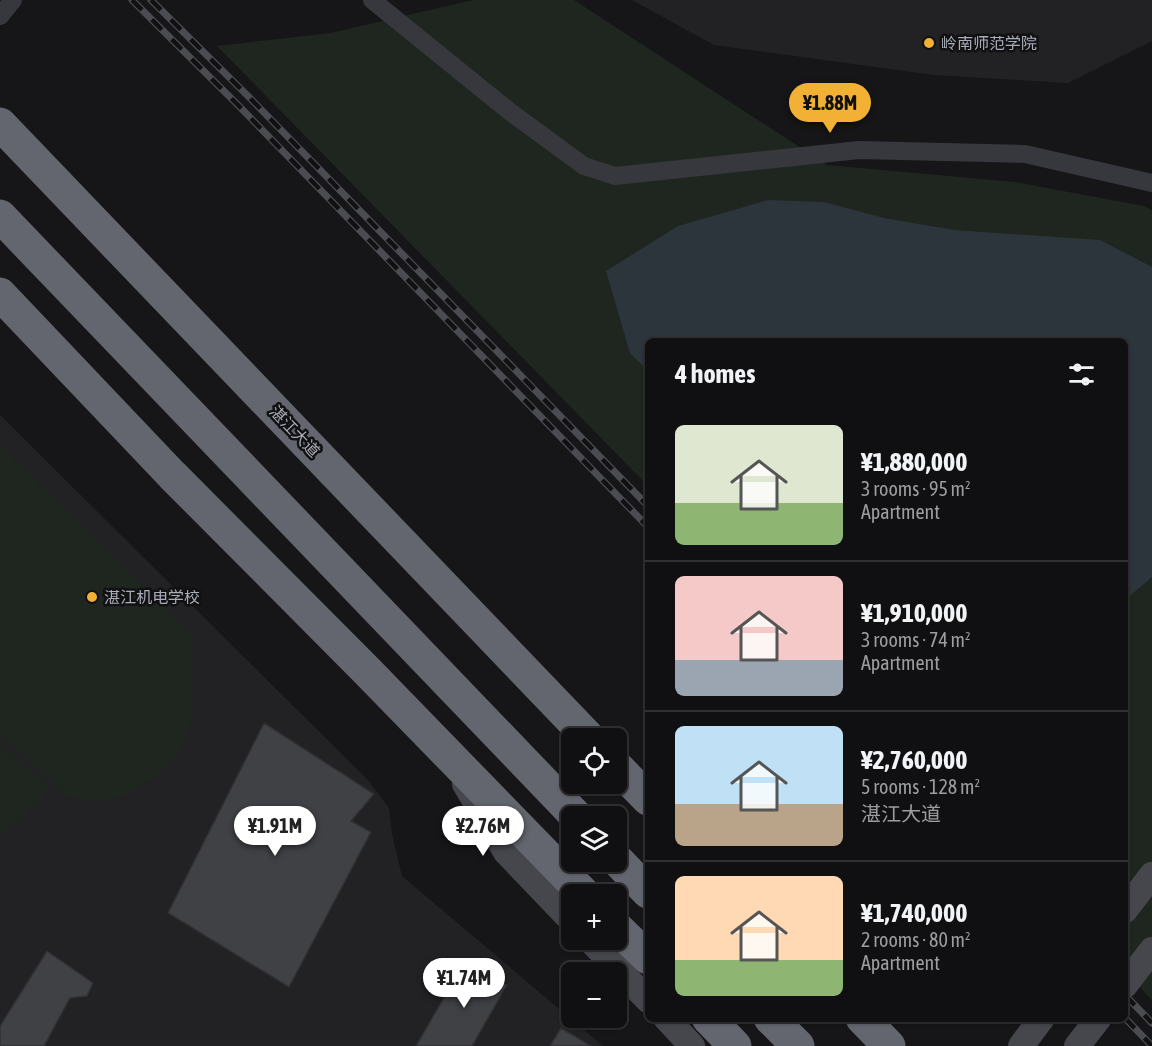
<!DOCTYPE html>
<meta charset="utf-8">
<style>
:root{--surface:#101012;--page:#1e1e20;--text:#f1f3f6;--muted:#9c9d9f;--line:#303032;--accent:#f2b134}
body{margin:0;font-family:"Asap Condensed","Noto Sans SC",sans-serif;background:var(--page);color:var(--text);height:100vh;display:flex;flex-direction:column;font-size:22px;white-space:nowrap}
*{box-sizing:border-box;margin:0}
p{font-size:20px;color:var(--muted)}
.icon{flex:none;width:33px;height:33px;fill:none;stroke:currentColor;stroke-width:2;stroke-linecap:round;stroke-linejoin:round}
.map{position:relative;flex:1;overflow:hidden}
.sheet{position:absolute;left:645px;top:338px;width:483px;height:684px;display:flex;flex-direction:column;background:var(--surface);border-radius:9px;box-shadow:0 2px 4px #0004,0 0 0 2px var(--line)}
.sheet>*{flex:none}
.buttons{position:absolute;left:561px;top:728px;display:grid;gap:12px}
.buttons a{display:grid;place-items:center;width:66px;height:66px;border-radius:9px;background:var(--surface);box-shadow:0 2px 4px #0004,0 0 0 2px var(--line);font-size:30px}
.price{position:absolute;translate:-50% -51px;padding:0 14px;border-radius:21px;background:#fff;color:#222;font-size:20px;line-height:39px;filter:drop-shadow(0 2px 3px #0008)}
.price::after{content:'';position:absolute;left:50%;top:36px;width:18px;height:14px;margin-left:-9px;background:inherit;clip-path:polygon(0 0,100% 0,50% 100%)}
.price.active{background:var(--accent);color:#111}
ul{padding:0;list-style:none}
li{display:flex;align-items:center;gap:18px;height:150px;padding:0 30px}
li+li{border-top:2px solid var(--line)}
li span{display:grid;place-items:center;flex:none;width:168px;height:120px;border-radius:9px;color:#555}
li>.icon{margin-inline-start:auto}
span .icon{width:72px;height:72px;fill:#fffc;stroke-width:1}
li b{font-size:26px}
h2{display:flex;justify-content:space-between;align-items:center;height:72px;padding:0 30px;font-size:26px}
.map>svg:first-child{display:block}
.built{fill:#222225}
.green{fill:#1e261f}
.water{fill:#2c353c}
.building{fill:#404145;stroke:#303034;stroke-width:1.5}
.lines{fill:none;stroke-linecap:round;stroke-linejoin:round}
.street{stroke:#37383d;stroke-width:18}
.secondary{stroke:#45474d;stroke-width:26}
.highway{stroke:#63666e;stroke-width:33}
.rail-casing{stroke:#4a4c52;stroke-width:7}
.rail{stroke:#111113;stroke-width:4.5;stroke-dasharray:14;stroke-linecap:butt}
.poi-dot{fill:#f2b134;stroke:#111113;stroke-width:2}
.labels{text-anchor:middle;dominant-baseline:central;stroke-width:5;stroke-linejoin:round;paint-order:stroke}
.poi-label{font-size:16px;fill:#a8adb8;stroke:#111113;text-anchor:start}
.street-label{font-size:16px;fill:#a8adb8;stroke:#111113}
</style>
<div class="map">
<svg width="1152" height="1046" viewBox="0 0 1152 1046">
<rect width="100%" height="100%" fill="#161618"/>
<path class="built" d="M632 0H1152V41L1068 83 934 75 714 45Z
M0 415 367 779 389 808 392 834 402 876 603 1046H0Z"/>
<path class="green" d="M473 0H574L827 165 1014 182 1144 206 1152 210V1000L1125 972V340H648V486L217 46 331 33Z
M0 445 193 636V714L185 745 171 763 131 793 109 800 89 801 67 796 0 733Z
M0 743 50 790 1 837 0 835Z"/>
<path class="water" d="M768 200 824 202 884 218 954 230 1100 240 1152 267V577L1125 600V340H648V371L630 353 606 271 678 226Z"/>
<path class="building" d="M264 723 374 794 351 821 371 832 289 987 168 913Z
M47 951 93 983 87 996 70 998 44 1046H0V1026Z
M465 961 507 985 472 1046H416Z
M561 1028 591 1046H550Z"/>
<g class="lines">
<path class="street" d="M372 0 509 111 584 166 615 176 859 150 1025 154 1152 183
M0 16 13 0"/>
<path class="secondary" d="M465 784 506 852 572 921
M1125 910 1152 875
M589 939 648 1000
M1125 985 1152 950
M666 1018 692 1046
M1021 1046 1042 1018
M1077 1046 1099 1018"/>
<path class="highway" d="M0 124 589 738
M0 216 576 816
M0 294 172 475 367 671 584 894
M616 766 648 799
M616 859 648 892
M616 927 648 958
M708 1018 735 1046
M770 1018 798 1046
M862 1018 889 1046"/>
<g class="rail-casing">
<path id="rail" d="M132 0 238 105 648 527
M151 0 248 96 648 506
M1125 995 1152 1023
M1125 1018 1152 1046"/>
</g>
<use href="#rail" class="rail"/>
</g>
<g class="poi-dot">
<circle cx="929" cy="43" r="6"/>
<circle cx="92" cy="597" r="6"/>
</g>
<g class="labels">
<g class="poi-label">
<text x="941" y="43">岭南师范学院</text>
<text x="104" y="597">湛江机电学校</text>
</g>
<g class="street-label">
<text transform="translate(295 431) rotate(46)">湛江大道</text>
</g>
</g>
</svg>
<div class="buttons">
<a><svg class="icon" aria-label="locate" viewBox="0 0 24 24"><circle cx="12" cy="12" r="6"/><path d="M12 2v4M12 18v4M2 12h4M18 12h4"/></svg></a>
<a><svg class="icon" aria-label="layers" viewBox="0 0 24 24"><path d="M12 4l9 5-9 5-9-5zM3 14l9 5 9-5"/></svg></a>
<a>+</a>
<a>−</a>
</div>
<b class="price active" style="left:830px;top:134px">¥1.88M</b>
<b class="price" style="left:275px;top:857px">¥1.91M</b>
<b class="price" style="left:483px;top:857px">¥2.76M</b>
<b class="price" style="left:464px;top:1009px">¥1.74M</b>
<section class="sheet">
<h2>4 homes<svg class="icon" aria-label="filters" viewBox="0 0 24 24"><path d="M4 7h16M4 17h16"/><circle cx="9" cy="7" r="2"/><circle cx="15" cy="17" r="2"/></svg></h2>
<ul>
<li><span style="background:linear-gradient(#dfe7d0 65%,#8fb573 0)"><svg class="icon" aria-label="home" viewBox="0 0 24 24"><path d="M3 11l9-7 9 7M6 9v11h12V9"/></svg></span><div><b>¥1,880,000</b><p>3 rooms · 95 m²</p><p>Apartment</p></div></li>
<li><span style="background:linear-gradient(#f6c9c9 70%,#9aa5b1 0)"><svg class="icon" aria-label="home" viewBox="0 0 24 24"><path d="M3 11l9-7 9 7M6 9v11h12V9"/></svg></span><div><b>¥1,910,000</b><p>3 rooms · 74 m²</p><p>Apartment</p></div></li>
<li><span style="background:linear-gradient(#bfe0f5 65%,#b9a48a 0)"><svg class="icon" aria-label="home" viewBox="0 0 24 24"><path d="M3 11l9-7 9 7M6 9v11h12V9"/></svg></span><div><b>¥2,760,000</b><p>5 rooms · 128 m²</p><p>湛江大道</p></div></li>
<li><span style="background:linear-gradient(#ffd9b3 70%,#8fb573 0)"><svg class="icon" aria-label="home" viewBox="0 0 24 24"><path d="M3 11l9-7 9 7M6 9v11h12V9"/></svg></span><div><b>¥1,740,000</b><p>2 rooms · 80 m²</p><p>Apartment</p></div></li>
</ul>
</section>
</div>
